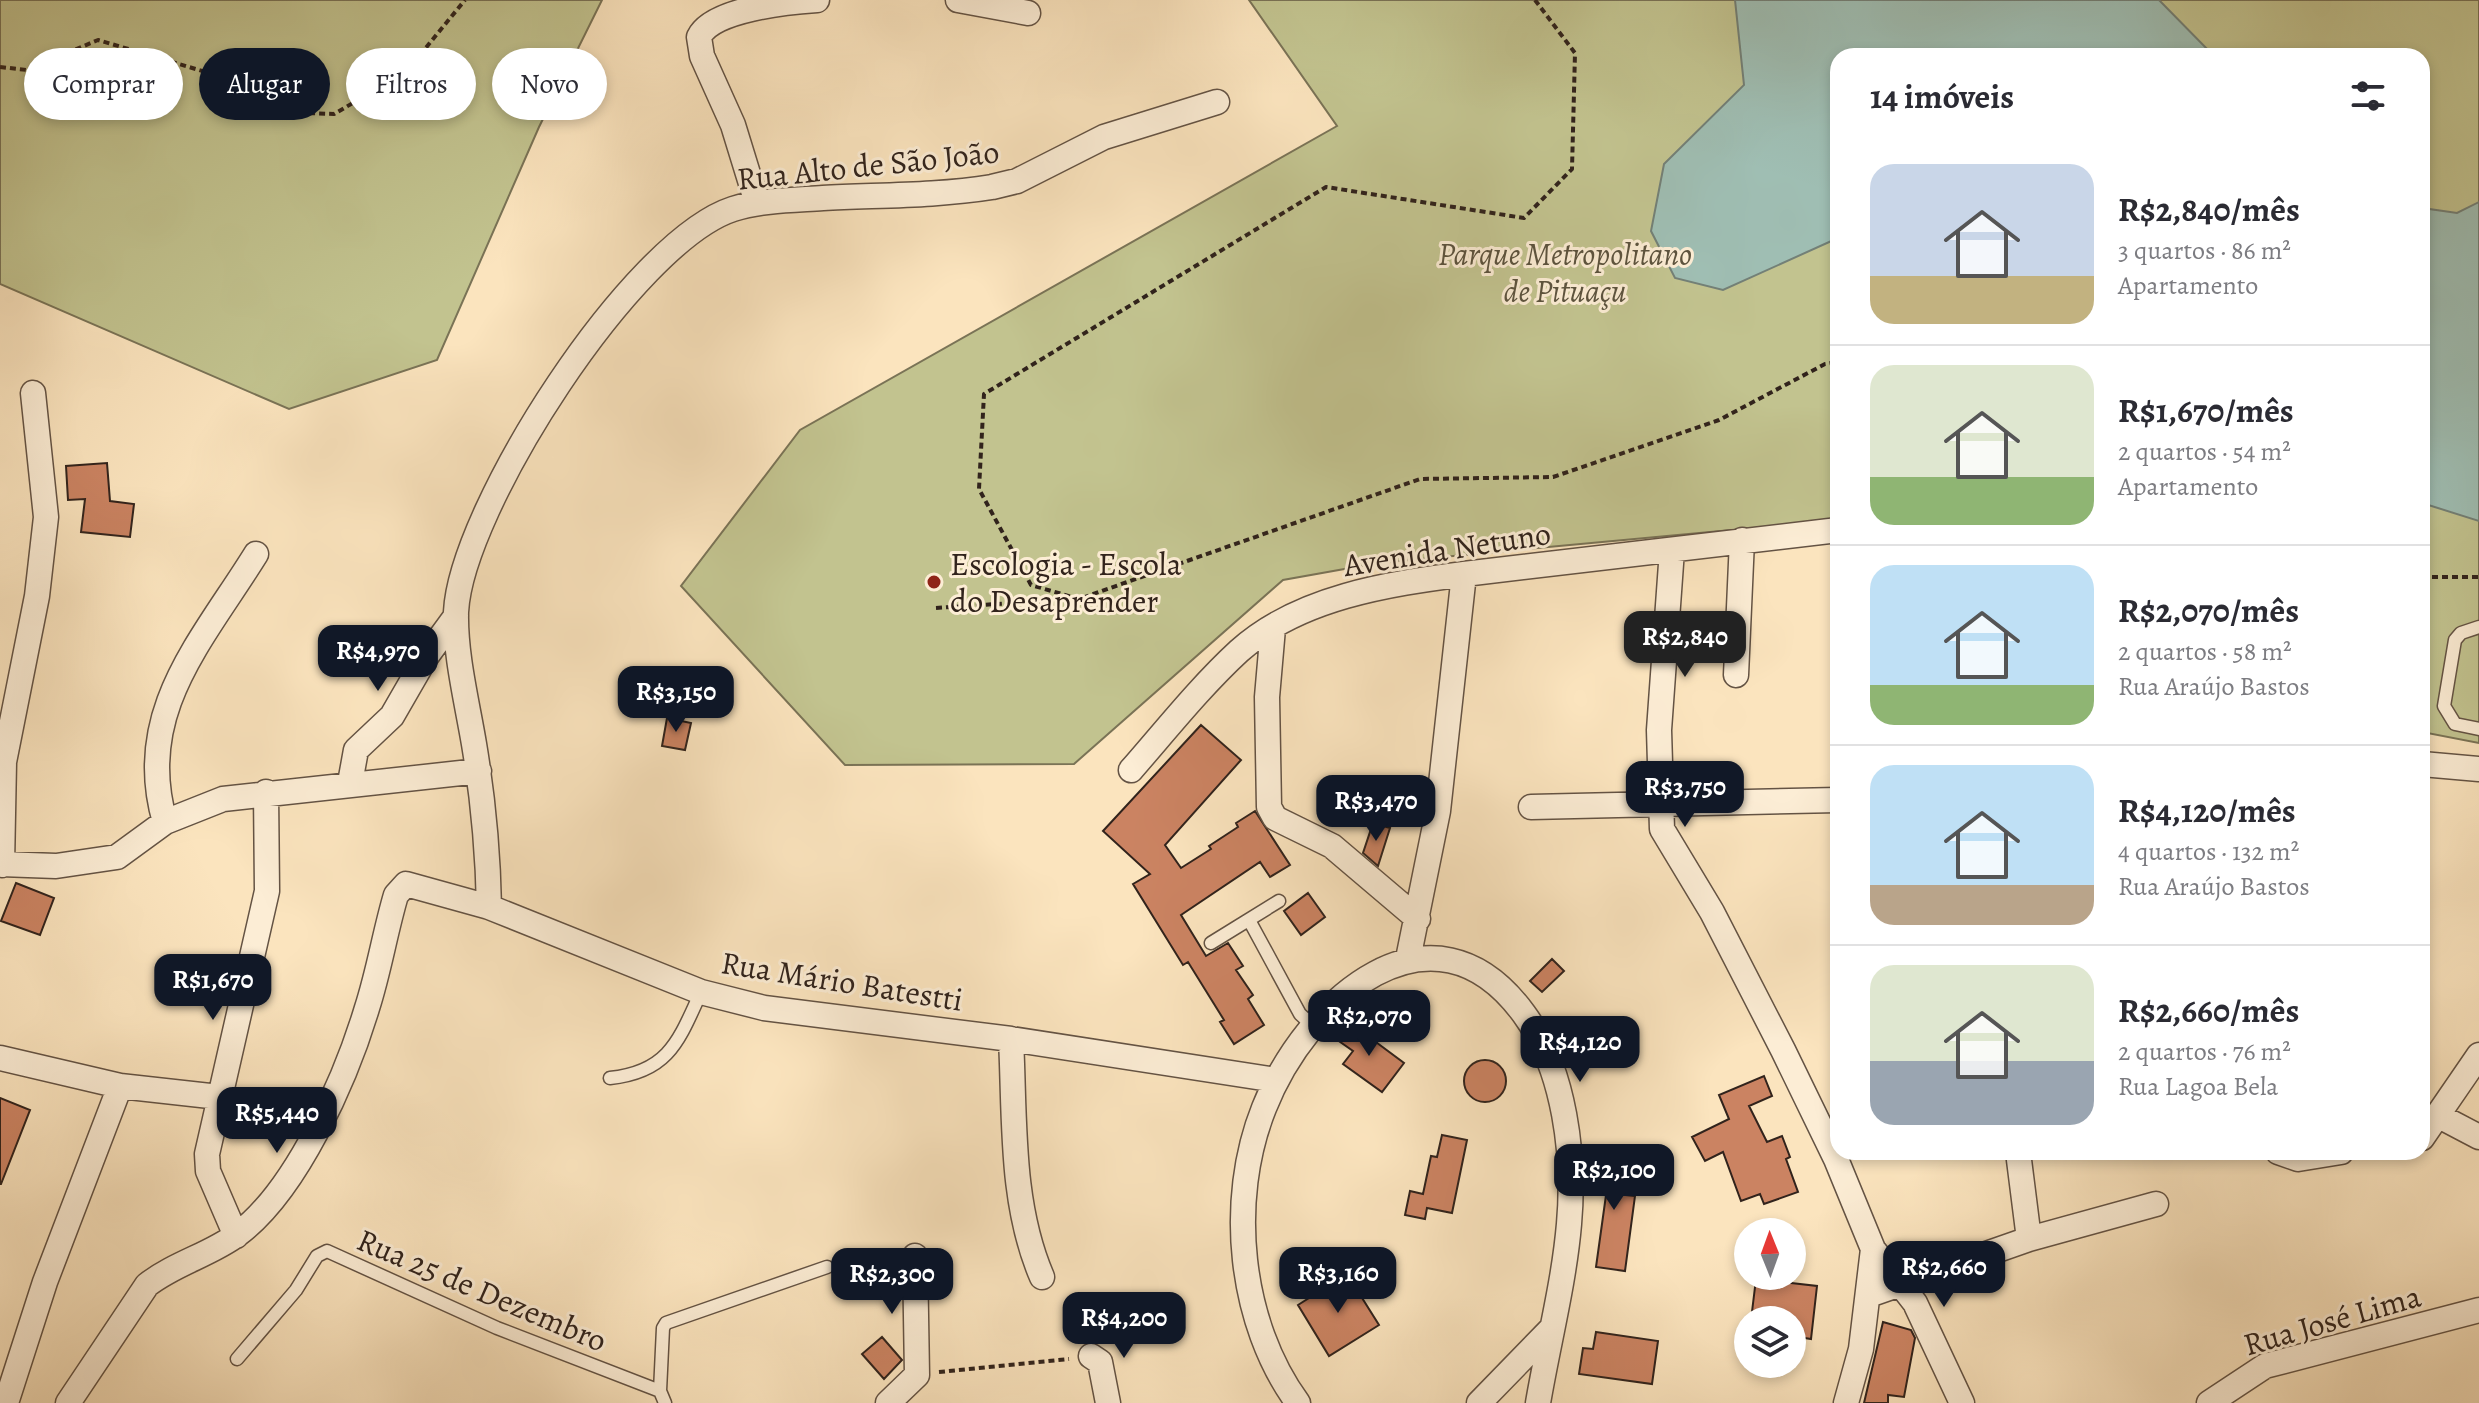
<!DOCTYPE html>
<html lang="pt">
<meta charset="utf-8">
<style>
:root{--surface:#fff;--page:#f7f7f7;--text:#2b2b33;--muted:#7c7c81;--line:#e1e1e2;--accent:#111827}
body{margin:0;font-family:Alegreya,serif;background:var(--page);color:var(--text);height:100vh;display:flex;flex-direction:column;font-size:30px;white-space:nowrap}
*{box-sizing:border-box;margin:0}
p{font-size:26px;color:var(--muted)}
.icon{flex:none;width:44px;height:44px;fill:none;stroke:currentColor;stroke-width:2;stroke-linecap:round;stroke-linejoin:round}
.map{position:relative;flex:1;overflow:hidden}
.details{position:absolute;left:1830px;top:48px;width:600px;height:1112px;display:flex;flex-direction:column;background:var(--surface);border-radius:24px;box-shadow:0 4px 12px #0003}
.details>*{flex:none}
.top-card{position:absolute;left:24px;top:48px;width:760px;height:72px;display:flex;gap:16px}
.needle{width:52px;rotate:359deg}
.fabs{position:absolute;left:1734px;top:1218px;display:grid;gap:16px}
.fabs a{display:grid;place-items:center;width:72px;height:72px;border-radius:50%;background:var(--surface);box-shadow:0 4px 12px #0003;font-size:40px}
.price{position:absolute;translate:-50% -68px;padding:0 18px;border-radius:16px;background:var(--accent);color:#fff;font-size:26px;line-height:52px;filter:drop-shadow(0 2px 4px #0008)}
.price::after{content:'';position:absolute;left:50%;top:48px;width:24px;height:18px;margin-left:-12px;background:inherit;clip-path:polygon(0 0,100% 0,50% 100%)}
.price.selected{background:#222;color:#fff}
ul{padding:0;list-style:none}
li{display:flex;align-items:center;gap:24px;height:200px;padding:0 40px}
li+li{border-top:2px solid var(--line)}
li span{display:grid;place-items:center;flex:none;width:224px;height:160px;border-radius:24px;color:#555}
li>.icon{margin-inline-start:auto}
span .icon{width:96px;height:96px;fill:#fffc;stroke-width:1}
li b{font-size:34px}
h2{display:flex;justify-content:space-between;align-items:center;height:96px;padding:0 40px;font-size:34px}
.pill{padding:0 28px;border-radius:36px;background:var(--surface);box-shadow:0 4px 12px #0003;font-size:28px;line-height:72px}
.pill.selected{background:var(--accent);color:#fff}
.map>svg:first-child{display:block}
.green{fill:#c2c38f;stroke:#7a7356;stroke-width:2}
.water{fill:#9fbeb3;stroke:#738077;stroke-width:2}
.building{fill:#cb8362;stroke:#31231c;stroke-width:2}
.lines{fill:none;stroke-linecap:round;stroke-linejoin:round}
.service-casing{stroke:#645344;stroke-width:15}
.minor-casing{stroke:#645344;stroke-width:27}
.path{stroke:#31231c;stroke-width:4;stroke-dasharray:6 4;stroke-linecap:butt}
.service{stroke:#fcedd5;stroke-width:12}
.minor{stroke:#fcedd5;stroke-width:24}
.poi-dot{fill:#8f2418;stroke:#fcedd5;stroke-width:3}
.labels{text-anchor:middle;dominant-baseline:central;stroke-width:6;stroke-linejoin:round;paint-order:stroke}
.street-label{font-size:32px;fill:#31231c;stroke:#fcedd5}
.park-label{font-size:32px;font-style:italic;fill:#5c533e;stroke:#fcedd5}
.poi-label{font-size:32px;fill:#31231c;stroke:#fcedd5;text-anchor:start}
</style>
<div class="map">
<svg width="2479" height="1403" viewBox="0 0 2479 1403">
<rect width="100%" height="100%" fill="#fbe4be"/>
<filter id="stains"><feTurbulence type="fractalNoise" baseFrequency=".0025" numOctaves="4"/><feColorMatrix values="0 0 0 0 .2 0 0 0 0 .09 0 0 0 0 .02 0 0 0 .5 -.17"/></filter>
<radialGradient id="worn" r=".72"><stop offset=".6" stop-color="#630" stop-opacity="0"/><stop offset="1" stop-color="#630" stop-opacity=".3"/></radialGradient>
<path class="green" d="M0 0H602L539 127 437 360 289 409 0 284Z
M1249 0H2479V743L2422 732V56H1838V520L1378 563 1283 580 1074 764 845 765 681 586 800 430 1337 126Z"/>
<path class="water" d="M1735 0H2159L2214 56H1838V238L1723 290 1675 278 1651 231 1664 164 1744 85Z
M2479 202V521L2422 503V208L2457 213Z"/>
<path class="building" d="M107 463 110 501 134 504 130 537 81 532 85 499 68 500 66 466Z
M667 718 691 723 685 750 662 746Z
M1201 725 1241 760 1165 845 1181 868 1211 849 1209 846 1238 827 1236 823 1255 811 1290 865 1270 877 1260 862 1181 915 1206 956 1228 943 1243 966 1236 970 1253 995 1248 999 1264 1025 1234 1044 1220 1022 1224 1020 1188 962 1183 965 1133 884 1150 874 1103 831Z
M1373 823 1390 828 1378 866 1363 853Z
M16 883 54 898 40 935 1 921Z
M1308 893 1325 917 1301 935 1284 911Z
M1552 959 1564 971 1542 992 1530 981Z
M1349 1022 1404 1063 1382 1092 1343 1064 1353 1051 1336 1039Z
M1464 1081a21 21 0 1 1 42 0a21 21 0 1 1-42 0Z
M1764 1076 1772 1096 1749 1106 1767 1142 1782 1136 1790 1157 1786 1159 1798 1192 1764 1204 1760 1194 1741 1201 1723 1152 1705 1161 1692 1137 1729 1119 1719 1095Z
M0 1098 30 1110 1 1184H0Z
M1442 1135 1467 1140 1452 1213 1427 1208 1425 1219 1405 1215 1410 1191 1423 1194 1431 1156 1437 1157Z
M1625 1155 1626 1195 1635 1196 1625 1271 1596 1267 1607 1188 1594 1189 1593 1156Z
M1347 1274 1379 1325 1329 1356 1298 1305Z
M1756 1279 1817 1286 1811 1339 1792 1336V1320H1751Z
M1883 1322 1911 1330 1915 1338 1904 1397 1888 1395V1403H1864Z
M1596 1332 1658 1341 1652 1384 1579 1374 1583 1348 1593 1349Z
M882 1337 902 1360 884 1379 862 1354Z"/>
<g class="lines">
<g class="service-casing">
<path id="service" d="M2479 627 2461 633 2455 640 2444 706 2455 724 2479 729
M1249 920 1300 1014 1313 1026
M1211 943 1279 901
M610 1078C669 1072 679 1040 701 992
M237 1359 296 1290 317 1256 327 1251 497 1328 660 1391
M665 1403 660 1391 663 1328 666 1323 827 1267"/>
</g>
<g class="minor-casing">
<path id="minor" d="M958 0 1028 13
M757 203 733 125 702 56 699 37C712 9 788 2 817 0
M1672 550 1659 730 1662 829 1712 912 1783 1050 1836 1159 1873 1249 1915 1303 1962 1403
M1273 628 1267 697 1269 807 1275 818 1332 846 1418 919
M1736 675 1742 540
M2422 764 2479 769
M1131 770C1166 730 1200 687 1239 651 1299 597 1388 584 1464 574L1838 530
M350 783 356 750 392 716 426 657 456 616
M1531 807 1838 800
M165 822C133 713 202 641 256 554
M0 864 56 866 117 857 165 822 223 799 479 771
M2 865 4 762 37 596 46 517 33 393
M489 907C488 852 483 798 474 744 467 702 455 655 456 612 461 509 632 242 733 209 762 200 793 200 823 198 879 195 936 196 992 187L1017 181 1104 137 1217 102
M1408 959 1438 811 1464 574
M1011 1039C1015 1118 1010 1203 1042 1277
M0 1058 120 1086 219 1097
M2439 1116 2479 1137
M2422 1138 2479 1055
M2018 1152 2029 1239
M2278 1152 2298 1159 2341 1152
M236 1236 208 1171 207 1154 267 891 266 792
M1869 1295 2029 1239 2156 1204
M1091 1356 1100 1362 1108 1403
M6 1403 45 1282 120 1086
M68 1403 147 1285C175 1263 210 1255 238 1234 297 1190 346 1078 367 1008 379 971 385 932 396 895L406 884 489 907 701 992 764 1008 1011 1039 1276 1080
M888 1403 917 1375 915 1256
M1298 1403C1239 1323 1227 1200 1264 1108 1306 1001 1432 888 1524 1014 1565 1070 1575 1156 1569 1224 1564 1283 1548 1344 1538 1403
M1479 1403 1550 1330
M1846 1403 1861 1349 1873 1249
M2209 1403 2265 1366 2479 1310"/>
</g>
<path class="path" d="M1535 0 1575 53 1572 169 1524 218 1326 187 984 394 979 489 1031 585 1079 599 1420 479 1553 477 1719 420 1825 364 1838 362
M0 67 27 70 98 40 226 78 245 111 334 114 406 72 465 0
M2422 577H2479
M936 608 1073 599
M939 1372 1069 1359"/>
<use href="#service" class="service"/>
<use href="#minor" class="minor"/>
</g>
<circle class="poi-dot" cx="934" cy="582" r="8"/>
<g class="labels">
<g class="street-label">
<text transform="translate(868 165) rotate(-6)">Rua Alto de São João</text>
<text transform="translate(1447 549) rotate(-9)">Avenida Netuno</text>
<text transform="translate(842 981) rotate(9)">Rua Mário Batestti</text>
<text transform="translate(482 1290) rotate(23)">Rua 25 de Dezembro</text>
<text transform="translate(2332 1320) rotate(-16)">Rua José Lima</text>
</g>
<g class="park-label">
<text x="1565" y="254">Parque Metropolitano<tspan x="1565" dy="37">de Pituaçu</tspan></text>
</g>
<g class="poi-label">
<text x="950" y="564">Escologia - Escola<tspan x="950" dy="37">do Desaprender</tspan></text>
</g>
</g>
<rect width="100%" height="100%" filter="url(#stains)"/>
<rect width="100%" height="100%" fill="url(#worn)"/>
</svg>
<div class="fabs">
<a><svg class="needle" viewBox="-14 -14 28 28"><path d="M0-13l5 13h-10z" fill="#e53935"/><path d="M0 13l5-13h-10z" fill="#7c7c81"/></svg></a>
<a><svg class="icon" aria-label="layers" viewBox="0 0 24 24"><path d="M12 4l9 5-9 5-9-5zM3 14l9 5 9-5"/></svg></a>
</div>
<b class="price selected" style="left:1685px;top:679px">R$2,840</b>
<b class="price" style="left:378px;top:693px">R$4,970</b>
<b class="price" style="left:676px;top:734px">R$3,150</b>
<b class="price" style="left:1685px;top:829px">R$3,750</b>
<b class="price" style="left:1376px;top:843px">R$3,470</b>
<b class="price" style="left:213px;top:1022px">R$1,670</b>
<b class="price" style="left:1369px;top:1058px">R$2,070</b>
<b class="price" style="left:1580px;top:1084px">R$4,120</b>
<b class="price" style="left:277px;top:1155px">R$5,440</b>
<b class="price" style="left:1614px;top:1212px">R$2,100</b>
<b class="price" style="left:1944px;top:1309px">R$2,660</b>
<b class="price" style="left:1338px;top:1315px">R$3,160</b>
<b class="price" style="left:892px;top:1316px">R$2,300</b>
<b class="price" style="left:1124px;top:1360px">R$4,200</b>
<div class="top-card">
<a class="pill">Comprar</a>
<a class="pill selected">Alugar</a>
<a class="pill">Filtros</a>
<a class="pill">Novo</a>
</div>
<section class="details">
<h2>14 imóveis<svg class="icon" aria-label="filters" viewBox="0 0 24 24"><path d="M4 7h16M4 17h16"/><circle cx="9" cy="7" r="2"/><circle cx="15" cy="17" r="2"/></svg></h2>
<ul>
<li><span style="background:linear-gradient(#c9d6e8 70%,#c2b280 0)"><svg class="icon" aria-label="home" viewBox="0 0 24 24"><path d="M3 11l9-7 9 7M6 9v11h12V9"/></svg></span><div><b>R$2,840/mês</b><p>3 quartos · 86 m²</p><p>Apartamento</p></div></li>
<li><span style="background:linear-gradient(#dfe7d0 70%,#8fb573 0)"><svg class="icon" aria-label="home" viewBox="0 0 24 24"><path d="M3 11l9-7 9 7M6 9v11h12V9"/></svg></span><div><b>R$1,670/mês</b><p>2 quartos · 54 m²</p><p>Apartamento</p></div></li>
<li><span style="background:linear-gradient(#bfe0f5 75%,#8fb573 0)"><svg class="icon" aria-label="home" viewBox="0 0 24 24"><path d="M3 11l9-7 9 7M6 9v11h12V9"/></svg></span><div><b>R$2,070/mês</b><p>2 quartos · 58 m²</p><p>Rua Araújo Bastos</p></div></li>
<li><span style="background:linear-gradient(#bfe0f5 75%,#b9a48a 0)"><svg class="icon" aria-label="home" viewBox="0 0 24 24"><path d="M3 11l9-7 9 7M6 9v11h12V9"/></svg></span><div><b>R$4,120/mês</b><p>4 quartos · 132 m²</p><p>Rua Araújo Bastos</p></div></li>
<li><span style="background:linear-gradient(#dfe7d0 60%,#9aa5b1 0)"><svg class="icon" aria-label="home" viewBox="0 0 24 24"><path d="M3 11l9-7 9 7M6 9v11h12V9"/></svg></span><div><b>R$2,660/mês</b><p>2 quartos · 76 m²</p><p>Rua Lagoa Bela</p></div></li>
</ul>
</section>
</div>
